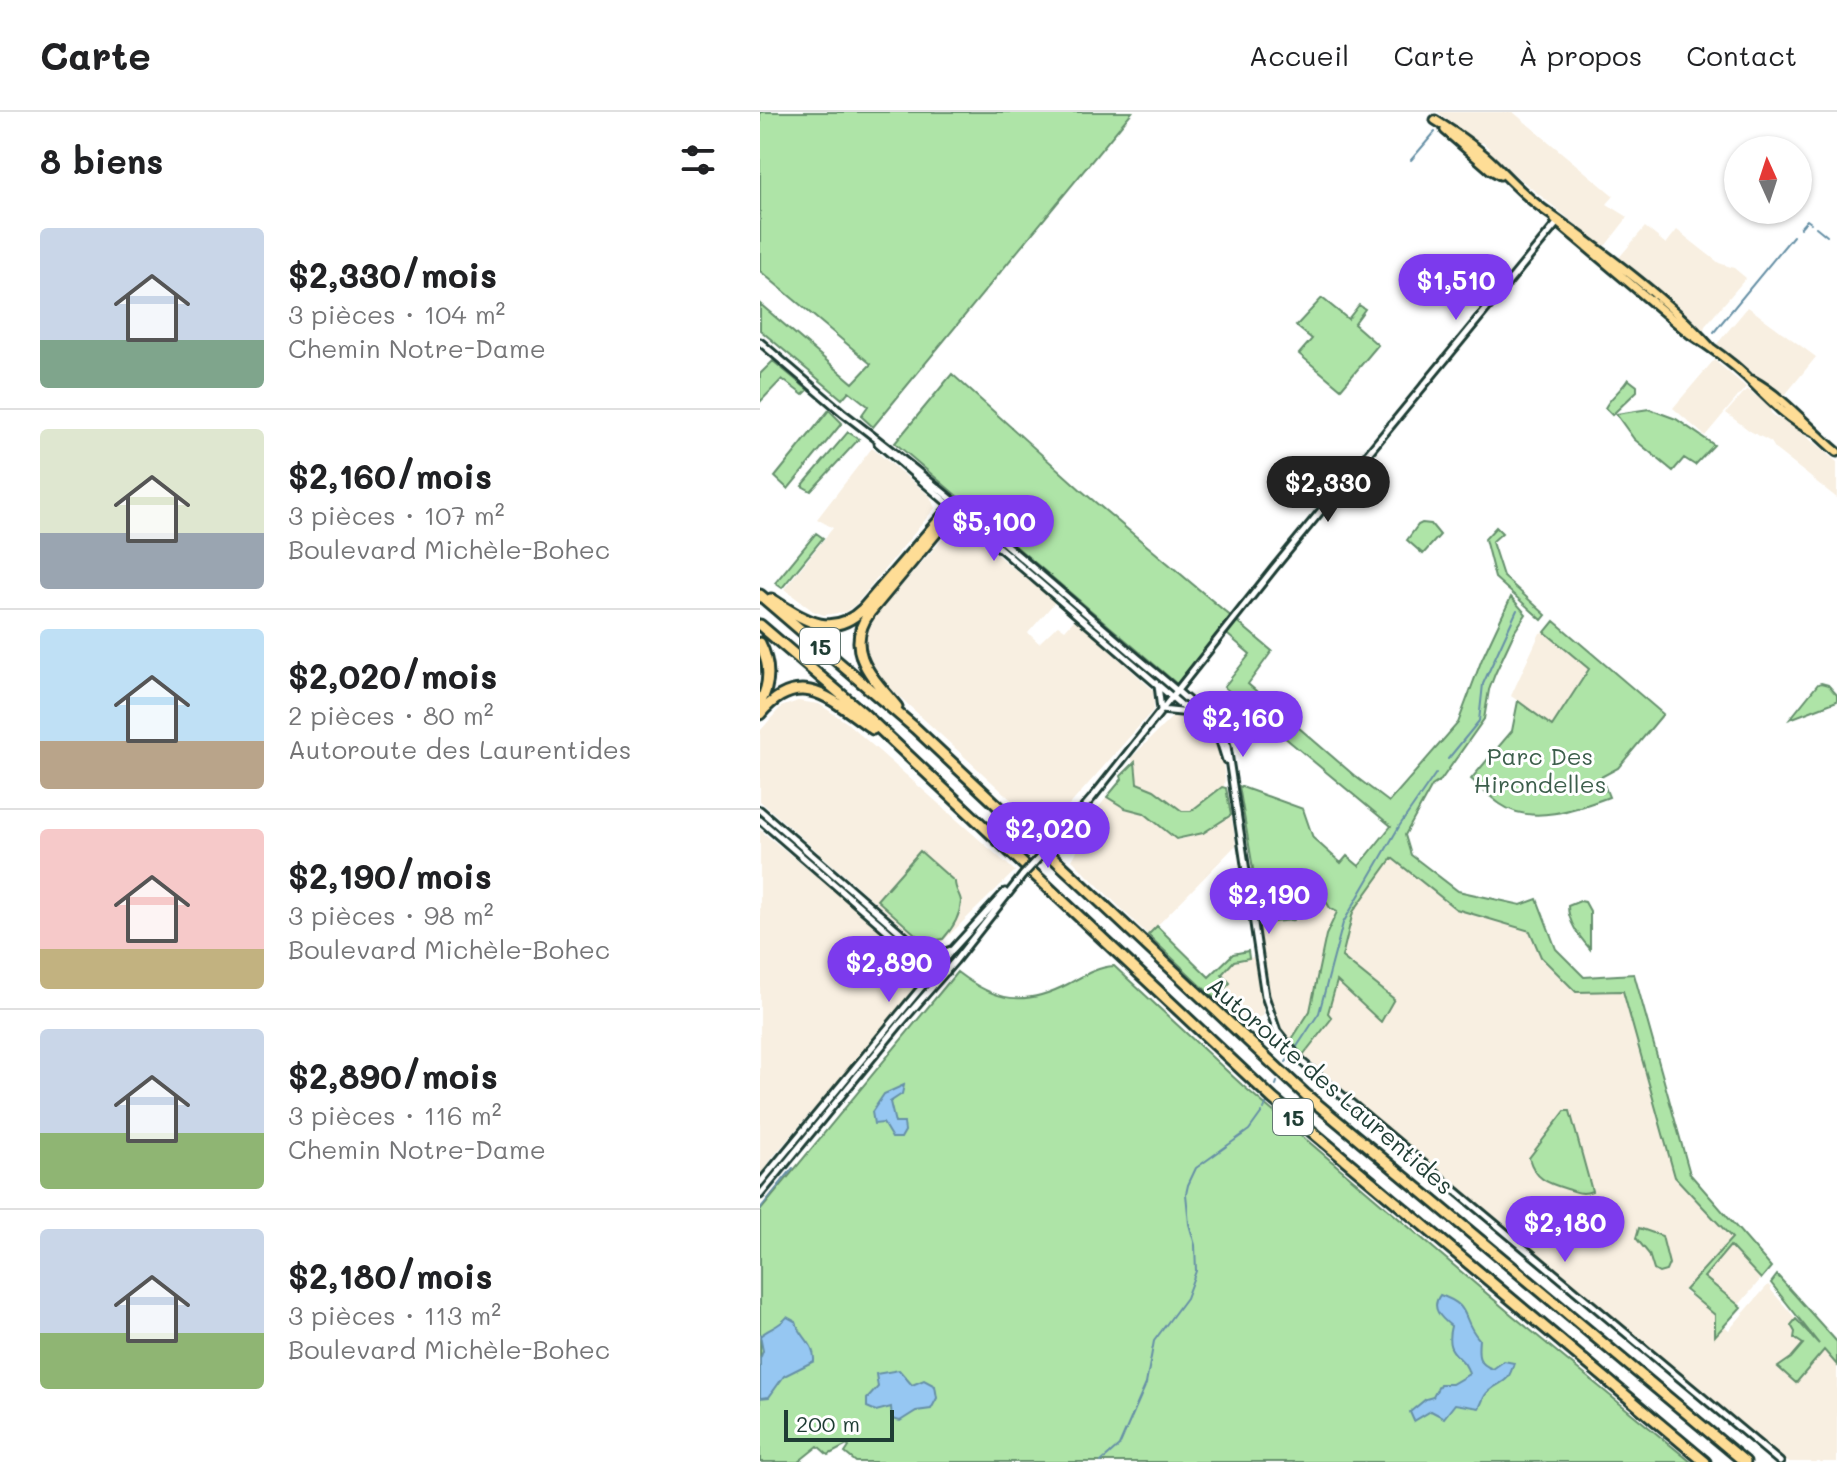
<!DOCTYPE html>
<html lang="fr">
<meta charset="utf-8">
<style>
:root{--surface:#fff;--page:#f6f6f6;--text:#202124;--muted:#757577;--line:#e0e0e0;--accent:#7c3aed}
body{margin:0;font-family:Mali,sans-serif;background:var(--page);color:var(--text);height:100vh;display:flex;flex-direction:column;font-size:30px;white-space:nowrap}
*{box-sizing:border-box;margin:0}
p{font-size:26px;color:var(--muted)}
.icon{flex:none;width:44px;height:44px;fill:none;stroke:currentColor;stroke-width:2;stroke-linecap:round;stroke-linejoin:round}
.map{position:relative;flex:1;overflow:hidden}
.side{display:flex;flex-direction:column;background:var(--surface);width:760px}
.side>*{flex:none}
.needle{width:52px;rotate:357deg}
.tools{position:absolute;left:964px;top:24px;display:grid;gap:16px}
.tools a{display:grid;place-items:center;width:88px;height:88px;border-radius:50%;background:var(--surface);box-shadow:0 2px 6px #0004;font-size:40px}
.scale{position:absolute;left:24px;bottom:20px;width:110px;box-sizing:border-box;padding-left:8px;border:4px solid #1f3d34;border-top:0;font-size:22px;line-height:28px;white-space:nowrap;color:#1f3d34;-webkit-text-stroke:6px #fff;paint-order:stroke}
.price{position:absolute;translate:-50% -68px;padding:0 18px;border-radius:28px;background:var(--accent);color:#fff;font-size:26px;line-height:52px;filter:drop-shadow(0 2px 4px #0008)}
.price::after{content:'';position:absolute;left:50%;top:48px;width:24px;height:18px;margin-left:-12px;background:inherit;clip-path:polygon(0 0,100% 0,50% 100%)}
.price.active{background:#222;color:#fff}
ul{padding:0;list-style:none}
li{display:flex;align-items:center;gap:24px;height:200px;padding:0 40px}
li+li{border-top:2px solid var(--line)}
li span{display:grid;place-items:center;flex:none;width:224px;height:160px;border-radius:8px;color:#555}
li>.icon{margin-inline-start:auto}
span .icon{width:96px;height:96px;fill:#fffc;stroke-width:1}
li b{font-size:34px}
h2{display:flex;justify-content:space-between;align-items:center;height:96px;padding:0 40px;font-size:34px}
header{display:flex;align-items:center;gap:48px;box-sizing:border-box;height:112px;padding:0 40px;background:var(--surface);border-bottom:2px solid var(--line)}
header strong{font-size:38px}
nav{display:flex;gap:44px;margin-inline-start:auto;font-size:28px}
main{display:flex;flex:1;min-height:0}
.map>svg:first-child{display:block}
.built{fill:#f8efe1}
.green{fill:#aee4a7;stroke:#66906e;stroke-width:2}
.water{fill:#96c7f2;stroke:#6690a6;stroke-width:2}
.lines{fill:none;stroke-linecap:round;stroke-linejoin:round}
.stream{stroke:#6690a6;stroke-width:2}
.tertiary-casing{stroke:#1f3d34;stroke-width:11}
.primary-casing{stroke:#1f3d34;stroke-width:13}
.motorway-casing{stroke:#1f3d34;stroke-width:15}
.tertiary{stroke:#fff;stroke-width:5}
.primary{stroke:#fedd96;stroke-width:7}
.motorway{stroke:#fedd96;stroke-width:9}
.tertiary-bridge-casing{stroke:#1f3d34;stroke-width:11;stroke-linecap:butt}
.tertiary-bridge{stroke:#fff;stroke-width:5}
.labels{text-anchor:middle;dominant-baseline:central;stroke-width:6;stroke-linejoin:round;paint-order:stroke}
.shield{fill:#fff;stroke:#627771;stroke-width:2}
.shield-label{font-size:22px;font-weight:bold;fill:#1f3d34}
.park-label{font-size:24px;fill:#3c5e4b;stroke:#fff}
.street-label{font-size:24px;fill:#1f3d34;stroke:#fff}
</style>
<header>
<strong>Carte</strong>
<nav><a>Accueil</a><a>Carte</a><a>À propos</a><a>Contact</a></nav>
</header>
<main>
<section class="side">
<h2>8 biens<svg class="icon" aria-label="filters" viewBox="0 0 24 24"><path d="M4 7h16M4 17h16"/><circle cx="9" cy="7" r="2"/><circle cx="15" cy="17" r="2"/></svg></h2>
<ul>
<li><span style="background:linear-gradient(#c9d6e8 70%,#7fa58c 0)"><svg class="icon" aria-label="home" viewBox="0 0 24 24"><path d="M3 11l9-7 9 7M6 9v11h12V9"/></svg></span><div><b>$2,330/mois</b><p>3 pièces · 104 m²</p><p>Chemin Notre-Dame</p></div></li>
<li><span style="background:linear-gradient(#dfe7d0 65%,#9aa5b1 0)"><svg class="icon" aria-label="home" viewBox="0 0 24 24"><path d="M3 11l9-7 9 7M6 9v11h12V9"/></svg></span><div><b>$2,160/mois</b><p>3 pièces · 107 m²</p><p>Boulevard Michèle-Bohec</p></div></li>
<li><span style="background:linear-gradient(#bfe0f5 70%,#b9a48a 0)"><svg class="icon" aria-label="home" viewBox="0 0 24 24"><path d="M3 11l9-7 9 7M6 9v11h12V9"/></svg></span><div><b>$2,020/mois</b><p>2 pièces · 80 m²</p><p>Autoroute des Laurentides</p></div></li>
<li><span style="background:linear-gradient(#f6c9c9 75%,#c2b280 0)"><svg class="icon" aria-label="home" viewBox="0 0 24 24"><path d="M3 11l9-7 9 7M6 9v11h12V9"/></svg></span><div><b>$2,190/mois</b><p>3 pièces · 98 m²</p><p>Boulevard Michèle-Bohec</p></div></li>
<li><span style="background:linear-gradient(#c9d6e8 65%,#8fb573 0)"><svg class="icon" aria-label="home" viewBox="0 0 24 24"><path d="M3 11l9-7 9 7M6 9v11h12V9"/></svg></span><div><b>$2,890/mois</b><p>3 pièces · 116 m²</p><p>Chemin Notre-Dame</p></div></li>
<li><span style="background:linear-gradient(#c9d6e8 65%,#8fb573 0)"><svg class="icon" aria-label="home" viewBox="0 0 24 24"><path d="M3 11l9-7 9 7M6 9v11h12V9"/></svg></span><div><b>$2,180/mois</b><p>3 pièces · 113 m²</p><p>Boulevard Michèle-Bohec</p></div></li>
</ul>
</section>
<div class="map">
<svg width="1077" height="1350" viewBox="0 0 1077 1350">
<rect width="100%" height="100%" fill="#fff"/>
<filter id="ink" filterUnits="userSpaceOnUse"><feTurbulence type="fractalNoise" baseFrequency=".0125" numOctaves="2"/><feDisplacementMap in="SourceGraphic" scale="16" xChannelSelector="R" yChannelSelector="G"/><feConvolveMatrix kernelMatrix="1 2 1 2 8 2 1 2 1" color-interpolation-filters="sRGB"/></filter>
<g filter="url(#ink)">
<path class="built" d="M678 0H753L854 84 847 92 868 105 846 133H841L728 41 729 36 722 30 717 33Z
M885 115 906 132 917 118 959 151 974 156 986 166 945 214 943 221 857 148Z
M988 195 1056 245 1025 283 1018 282 957 232Z
M954 248 986 275 945 324 913 296Z
M987 277 1010 295 1011 301 1017 306 1025 307 1077 350V386L1016 338 1011 330 990 319 966 301Z
M112 336 170 384 175 396 96 492 85 500 64 503 53 499 24 477 73 416 57 407Z
M205 417 295 490 268 521 279 531 298 513 305 518 315 507 393 578 394 597 286 720 116 563 106 546 103 529 108 511 190 419Z
M785 520 829 557 792 614 751 584 780 521Z
M38 589 59 592 86 610 255 759 181 831 165 834 0 689V619L21 595Z
M416 601 427 604 452 624 460 636 465 665 464 675 431 699H422L394 678 376 671 372 645Z
M347 685 365 697 384 701 418 728 444 721 468 703H471L476 733 388 823 312 748 321 732 318 729 330 706Z
M0 718 120 816 162 852 164 858 152 882 12 1046 0 1066Z
M632 746 701 799 770 819 781 845 816 880 863 878 915 1065 972 1126 924 1180 958 1203 963 1213 969 1218 1008 1173 1011 1175V1178L1077 1254V1350H1025L923 1268 543 943 572 906 568 901 577 868 618 905 634 887 582 845 593 800Z
M561 781 570 796 578 800 566 823 550 899 530 930 519 914 512 896 497 813 533 808 553 785Z
M494 845 504 903 484 912 455 887 470 871 462 863 474 849Z
M970 1134 1001 1167 979 1193 944 1165Z"/>
<path class="green" d="M0 0H372L113 315 101 304 108 294 89 279 82 287 0 218V192L93 271 111 252 0 159Z
M562 186 588 207 599 193 605 197 594 212 618 233 581 277 539 242 552 227 536 214Z
M13 249 48 278 43 283 22 267 0 290V262Z
M192 262 322 379 512 539 488 572 596 665 629 690 698 611 722 547 751 485 766 502 755 519 735 562 729 578 724 607 681 668 672 674 645 723 651 743 698 779 761 793 777 787 796 837 824 865 874 862 930 1062 1011 1155 1001 1167 970 1134 944 1165 981 1195 955 1224V1203L925 1178 972 1126 915 1065 863 879 816 880 781 845 770 819 696 797 632 746 593 800 582 845 634 887 621 910 577 869 568 901 572 906 543 943 530 930 550 899 566 823 577 800 570 796 561 781 553 785 533 808 513 810 500 798 479 674 543 697 553 726 581 751 587 744 599 754 631 714 464 575 490 542 468 523 459 519 417 572 135 331Z
M868 267 877 274V279L852 303 845 296C850 285 862 278 868 267Z
M889 297 916 307 954 333 935 353 924 346 913 359 874 327 856 302Z
M69 298 82 311 28 377 15 365Z
M88 320 99 327 51 379 42 374Z
M662 411 671 412 680 423 663 442 647 428 658 413Z
M736 415 742 421 732 430 743 464 786 503 782 508 735 466 725 427Z
M56 421 63 426 22 476 15 471Z
M794 509 903 602 858 656 841 665 849 685C817 697 771 714 740 692 730 685 721 675 711 667L752 619 758 589 792 614 829 557 785 520Z
M1061 571 1068 573 1077 583V589L1030 607 1058 572Z
M375 650 377 671 394 678 422 699H431L462 675 466 676 471 703 443 721 416 727 384 701 365 696 347 685 362 667 361 664Z
M160 739 195 770C195 778 201 784 201 790 200 805 193 816 183 827L164 830 117 788Z
M820 789 825 790 830 799V837C820 825 808 811 808 794Z
M397 814 449 865 473 842 488 839 489 846 474 849 462 862 470 871 455 887 388 823Z
M354 854 482 973 752 1203 931 1350H96L85 1341 89 1335 87 1333 68 1343 58 1334 38 1350H0V1099L197 860C236 890 264 895 308 872 323 864 337 855 354 854Z
M805 999H810L832 1079C822 1083 817 1080 807 1077 787 1071 775 1067 769 1046Z
M879 1116 902 1124 909 1152 906 1159 899 1161 894 1158 889 1142 876 1126Z
M1017 1163 1077 1230V1253L1064 1238 1036 1271 1018 1255 1031 1246 1043 1232 1034 1226 1035 1220 1031 1213 1036 1207 1059 1232 1011 1171Z"/>
<path class="water" d="M144 973 142 982 130 990 135 1011H144L145 1019 141 1026H132L123 1011 114 1012 112 1000 124 982Z
M680 1183C713 1194 700 1206 719 1227 718 1242 716 1251 733 1257L744 1249 754 1251C747 1274 743 1267 729 1279 723 1283 723 1290 719 1296L695 1292 684 1306 671 1299 654 1309 650 1300 666 1287 673 1285 680 1272H692L709 1262C704 1240 683 1246 691 1214 681 1206 670 1196 680 1183Z
M27 1205 36 1210C41 1226 55 1231 54 1249L24 1264 9 1285 0 1286V1247L3 1239 0 1224C9 1216 19 1215 27 1205Z
M139 1258 152 1273 164 1268 175 1274 177 1286 171 1297 156 1299 140 1309 132 1307 131 1295 116 1299 107 1295V1287L118 1275 116 1262Z"/>
<g class="lines">
<path class="stream" d="M651 48 675 20
M1056 115 1067 124
M1040 116 1047 108 1051 111
M954 220 1033 124
M688 647 719 609 723 572 757 498
M536 936 559 901 583 811 640 713 676 661
M526 950 529 946
M516 973 517 970
M504 997 506 992
M0 1097 33 1056
M341 1350 359 1334 386 1272 394 1229 426 1186 436 1159 435 1133 429 1112 426 1082 428 1073 436 1056 489 1018 502 1000"/>
<g class="tertiary-casing">
<path id="tertiary" d="M0 230 83 301
M83 301C183 377 277 459 372 541 393 559 460 611 467 634L505 884 517 919 542 950 1020 1350
M118 331 450 618 460 629 466 648
M398 573 401 598
M401 598 430 601
M0 698 186 860
M0 708 181 865
M291 733 332 686 514 456 798 110
M166 842 177 843 191 838
M0 1071 193 837 245 780
M0 1083 139 913 195 849 263 763"/>
</g>
<g class="primary-casing">
<path id="primary" d="M675 8C696 21 717 35 735 53 752 70 769 88 790 102 845 142 905 185 951 236
M685 18 731 58 740 63
M795 108 930 222C949 234 969 248 986 264 1007 285 1027 307 1054 320
M992 268C1025 286 1048 316 1077 340"/>
</g>
<g class="motorway-casing">
<path id="motorway" d="M186 412 207 409
M0 483 155 616 545 982 985 1350
M11 487C42 506 70 529 103 497L190 396
M0 513 104 602 513 987 945 1350
M0 531C10 551 11 571 0 591
M137 595C113 566 82 538 110 500L199 393
M0 602C41 553 74 590 113 617"/>
</g>
<use href="#tertiary" class="tertiary"/>
<use href="#primary" class="primary"/>
<use href="#motorway" class="motorway"/>
<g class="tertiary-bridge-casing">
<path id="tertiary-bridge" d="M263 763 291 733"/>
</g>
<use href="#tertiary-bridge" class="tertiary-bridge"/>
</g>
</g>
<g class="labels">
<g class="shield">
<rect x="40" y="516" width="40" height="36" rx="6"/>
<rect x="513" y="987" width="40" height="36" rx="6"/>
</g>
<g class="shield-label">
<text x="60" y="534">15</text>
<text x="533" y="1005">15</text>
</g>
<g class="park-label">
<text x="780" y="643">Parc Des<tspan x="780" dy="28">Hirondelles</tspan></text>
</g>
<g class="street-label">
<text transform="translate(571 973) rotate(41)">Autoroute des Laurentides</text>
</g>
</g>
</svg>
<div class="tools">
<a><svg class="needle" viewBox="-14 -14 28 28"><path d="M0-13l5 13h-10z" fill="#e53935"/><path d="M0 13l5-13h-10z" fill="#757577"/></svg></a>
</div>
<div class="scale">200 m</div>
<b class="price" style="left:696px;top:210px">$1,510</b>
<b class="price active" style="left:568px;top:412px">$2,330</b>
<b class="price" style="left:234px;top:451px">$5,100</b>
<b class="price" style="left:483px;top:647px">$2,160</b>
<b class="price" style="left:288px;top:758px">$2,020</b>
<b class="price" style="left:509px;top:824px">$2,190</b>
<b class="price" style="left:129px;top:892px">$2,890</b>
<b class="price" style="left:805px;top:1152px">$2,180</b>
</div>
</main>
